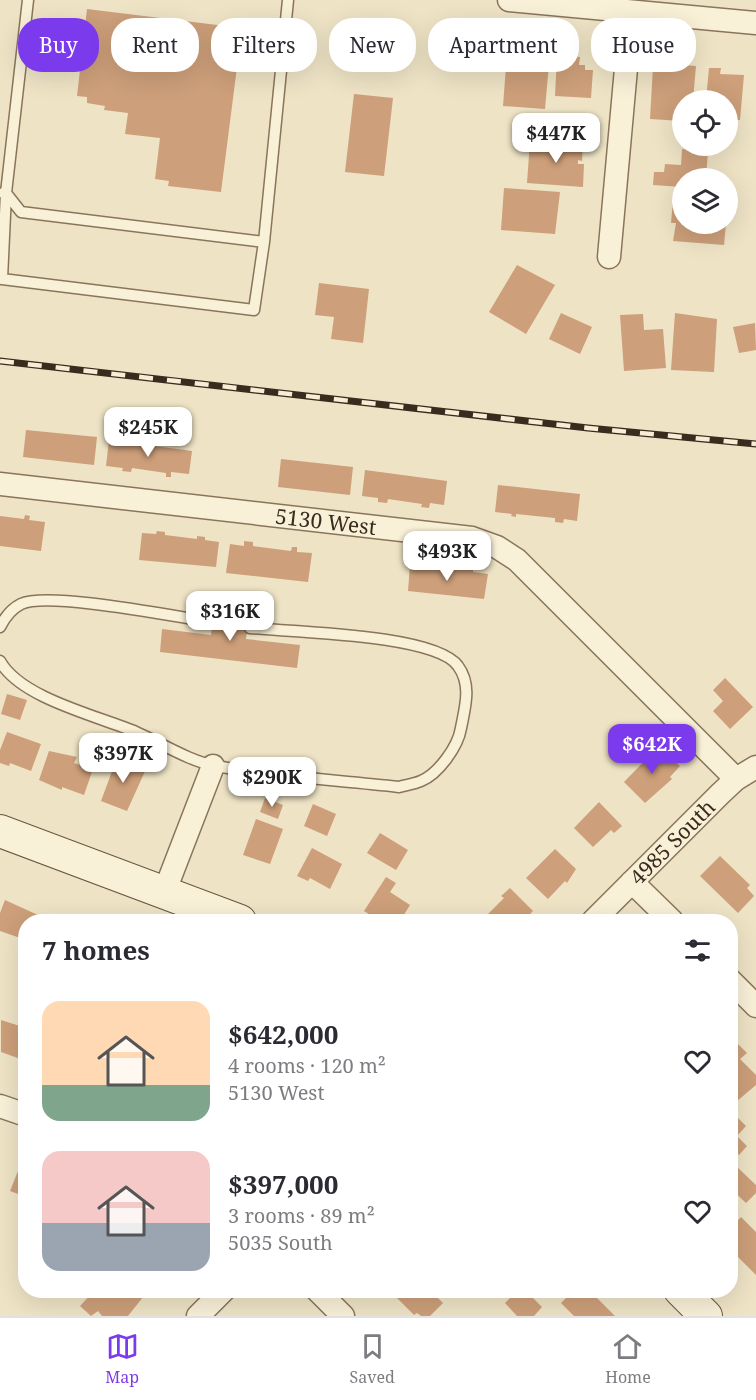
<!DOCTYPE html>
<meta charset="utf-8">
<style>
:root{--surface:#fff;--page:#f7f7f7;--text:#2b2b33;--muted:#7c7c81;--line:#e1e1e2;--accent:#7c3aed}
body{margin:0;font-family:"Noto Serif",serif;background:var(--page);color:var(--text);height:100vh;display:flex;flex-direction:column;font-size:22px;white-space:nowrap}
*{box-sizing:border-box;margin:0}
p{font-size:20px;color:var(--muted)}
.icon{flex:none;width:33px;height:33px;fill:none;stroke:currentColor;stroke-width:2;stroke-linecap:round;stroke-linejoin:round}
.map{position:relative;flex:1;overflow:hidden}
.panel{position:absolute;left:18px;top:914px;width:720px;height:384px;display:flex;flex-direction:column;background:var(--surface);border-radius:24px;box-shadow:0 6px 24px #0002}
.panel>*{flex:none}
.top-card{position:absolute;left:18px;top:18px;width:720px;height:54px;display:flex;gap:12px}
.controls{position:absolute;left:672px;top:90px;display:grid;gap:12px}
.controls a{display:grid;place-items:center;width:66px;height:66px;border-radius:50%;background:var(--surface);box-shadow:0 6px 24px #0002;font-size:30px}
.price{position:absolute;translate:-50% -51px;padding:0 14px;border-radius:12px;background:#fff;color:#222;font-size:20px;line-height:39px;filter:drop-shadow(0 2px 3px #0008)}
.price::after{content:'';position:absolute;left:50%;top:36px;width:18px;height:14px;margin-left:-9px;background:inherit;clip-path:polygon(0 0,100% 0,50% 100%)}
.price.on{background:var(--accent);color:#fff}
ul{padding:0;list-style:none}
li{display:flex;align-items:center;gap:18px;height:150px;padding:0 24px}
li span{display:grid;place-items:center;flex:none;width:168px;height:120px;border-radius:18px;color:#555}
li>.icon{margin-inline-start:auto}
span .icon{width:72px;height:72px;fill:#fffc;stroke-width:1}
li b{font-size:26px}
h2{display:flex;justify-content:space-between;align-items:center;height:72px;padding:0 24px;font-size:26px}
.tag{padding:0 21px;border-radius:24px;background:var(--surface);box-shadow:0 6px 24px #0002;font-size:21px;line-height:54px}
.tag.on{background:var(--accent);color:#fff}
.dock{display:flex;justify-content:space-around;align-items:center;height:84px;border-top:2px solid var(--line);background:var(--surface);font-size:16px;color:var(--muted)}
.dock a{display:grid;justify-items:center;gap:3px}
.dock .on{color:var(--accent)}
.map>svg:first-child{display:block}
.building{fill:#cd9f7a}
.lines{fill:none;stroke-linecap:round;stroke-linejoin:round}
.lane-casing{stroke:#89755b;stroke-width:13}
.street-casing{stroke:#89755b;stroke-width:25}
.secondary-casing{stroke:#6b563e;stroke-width:34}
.lane{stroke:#f9f0d8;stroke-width:10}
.street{stroke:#f9f0d8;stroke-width:22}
.secondary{stroke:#f9f0d8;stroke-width:32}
.rail-casing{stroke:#392c1f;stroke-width:7}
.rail{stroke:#f6edd4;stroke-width:4.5;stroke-dasharray:14;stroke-linecap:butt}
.labels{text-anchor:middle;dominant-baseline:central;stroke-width:4.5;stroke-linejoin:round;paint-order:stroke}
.street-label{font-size:21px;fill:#392c1f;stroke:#f6edd4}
</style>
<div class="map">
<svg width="756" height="1316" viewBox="0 0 756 1316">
<rect width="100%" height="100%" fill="#eee3c5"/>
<path class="building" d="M87 9 242 28 221 192 168 186 169 181 155 179 160 138 125 134 128 113 104 110 105 106 87 103V97L77 96Z
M526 51 550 53 545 109 503 106 507 53 526 54Z
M557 55 580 57 579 65H585V70H593L591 98 555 96Z
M671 64 696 66 693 100H682V121L650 119 653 66 671 68Z
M709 68H721L720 74 744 75 740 120 728 119V100H706Z
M354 94 393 98 384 176 345 172Z
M530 141 583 144 582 161 578 160V164H584L583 187 527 183Z
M682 149 708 151 706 178H682V187L653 185 654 172H664L665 164 681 165Z
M504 188 560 192 555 234 501 230Z
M673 200 682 201V224H726L724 245 673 241 676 223H671Z
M517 265 555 285 526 334 489 312Z
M319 283 369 289 363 343 331 339 334 317 315 315Z
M561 313 592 327 580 354 549 339Z
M675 313 717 319 714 372 671 370Z
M643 314 644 330 663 329 666 368 624 371 620 315Z
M755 323 756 350 739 353 733 327Z
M26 430 97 437 94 465 23 457Z
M109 440 192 451 189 474 171 472V477H166V473L132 468 131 472 122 471 123 468 106 466Z
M281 459 353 467 350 495 278 487Z
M365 470 447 481 444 505 430 503 429 508 421 507 422 504 388 499 387 503 378 502V498L362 496Z
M498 485 580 494 577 521 564 519 563 523 555 522V518L516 514V517L511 516 512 514 495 512Z
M25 515 30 516 29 520 45 522 41 551 0 546V516L24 519Z
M157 531 165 532V535L197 539V536L205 537V540L219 542 216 567 139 560 142 533 156 534Z
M244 541 253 542V546L291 551 292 547H297V552L312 553 308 582 226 573 230 544 244 546Z
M425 563 433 564V567L465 570V568L473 569V572L488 574 484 599 408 591 410 565 424 566Z
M215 604 250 608 246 639 300 645 297 668 160 652 162 629 211 635Z
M725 678 753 707 730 729 713 711 723 701 713 690Z
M7 694 27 700 20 720 1 714Z
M7 732 41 744 31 771 10 763 9 766 0 763V750Z
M659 746 680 766 670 777 672 779 645 803 624 782Z
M49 751 77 757 74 763 93 769 84 795 62 787V790L39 780Z
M117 758 146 769 127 811 101 801Z
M265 798 283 805 278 819 260 812Z
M599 802 622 826 614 833 611 830 593 847 574 828Z
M313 804 336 814 327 836 304 826Z
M256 819 283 829 270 864 243 855Z
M380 833 408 850 396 870 367 853Z
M312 848 342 864 330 889 310 878 308 881 297 876Z
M555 849 576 869 567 883 565 881 548 899 526 878Z
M720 856 750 885 747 888 754 896 738 913 700 876Z
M386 877 396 883 390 892 410 905 400 921H386L377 915 375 918 364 911Z
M510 888 533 911 523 921H481L504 898 501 896Z
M5 900 38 915 35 921H26V940L0 931V913Z
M1 1020 26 1028V1061L1 1052Z
M736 1042 747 1053 740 1059 756 1075V1085L730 1107V1048Z
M738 1118 746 1126 737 1136 747 1146 739 1155 730 1147V1126Z
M20 1166 26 1169V1197L10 1191Z
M737 1167 756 1185V1193L746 1203 730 1188V1174Z
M741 1217 756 1232V1275L730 1249V1228Z
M95 1290 103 1293 106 1290 147 1292 128 1316H102L98 1311 91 1316 80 1306Z
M389 1290H430L443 1303 430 1316H421L417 1313 414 1315Z
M508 1290H525L542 1307 534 1316H517L505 1303 513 1295Z
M574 1290H589L615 1316H574L561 1303Z"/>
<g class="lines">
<g class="lane-casing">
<path id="lane" d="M28 0 6 193 21 212 264 242 288 0
M3 193H6L2 279 254 310 264 242
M0 627C5 617 11 609 21 604 48 591 177 617 212 622
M0 661C20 698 98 716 136 732 159 742 191 762 216 766 276 777 338 780 399 787 406 785 414 784 421 781 438 774 458 747 461 728 465 707 472 685 458 666 436 634 291 632 250 628"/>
</g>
<g class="street-casing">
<g id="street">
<path d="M509 0 756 23"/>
<path d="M609 257 631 13"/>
<path id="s1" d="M0 484 472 538 497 547 517 560 736 779"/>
<path d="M632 882 672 921"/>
<path d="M164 893 213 766"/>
<path id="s2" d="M593 921 720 794 736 779 756 767"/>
<path d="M730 980 756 1006"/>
<path d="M0 1106 26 1115"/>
<path d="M317 1290 343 1316"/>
<path d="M198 1316 224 1290"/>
</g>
</g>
<g class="secondary-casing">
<path id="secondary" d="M0 831 240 921
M680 1290 706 1316"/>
</g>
<use href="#lane" class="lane"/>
<use href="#street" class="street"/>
<use href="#secondary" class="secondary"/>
<g class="rail-casing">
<path id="rail" d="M0 361 588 428 756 444"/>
</g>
<use href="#rail" class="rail"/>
</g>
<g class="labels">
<g class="street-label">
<text stroke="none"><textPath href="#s1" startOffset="328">5130 West</textPath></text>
<text stroke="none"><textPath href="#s2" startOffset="112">4985 South</textPath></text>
</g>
</g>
</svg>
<div class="controls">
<a><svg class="icon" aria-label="locate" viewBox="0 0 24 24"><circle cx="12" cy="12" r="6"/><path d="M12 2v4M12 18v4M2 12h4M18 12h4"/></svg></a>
<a><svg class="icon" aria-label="layers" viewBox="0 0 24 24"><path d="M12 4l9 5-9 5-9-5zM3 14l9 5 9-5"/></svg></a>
</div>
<b class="price" style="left:556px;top:164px">$447K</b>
<b class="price" style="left:148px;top:458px">$245K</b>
<b class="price" style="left:447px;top:582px">$493K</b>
<b class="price" style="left:230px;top:642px">$316K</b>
<b class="price on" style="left:652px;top:775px">$642K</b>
<b class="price" style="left:123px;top:784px">$397K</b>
<b class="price" style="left:272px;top:808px">$290K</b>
<div class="top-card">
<a class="tag on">Buy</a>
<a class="tag">Rent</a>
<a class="tag">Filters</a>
<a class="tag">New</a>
<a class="tag">Apartment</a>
<a class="tag">House</a>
</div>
<section class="panel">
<h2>7 homes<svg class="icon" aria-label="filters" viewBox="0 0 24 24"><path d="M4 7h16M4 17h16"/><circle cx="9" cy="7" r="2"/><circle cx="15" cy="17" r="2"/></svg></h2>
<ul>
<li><span style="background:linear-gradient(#ffd9b3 70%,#7fa58c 0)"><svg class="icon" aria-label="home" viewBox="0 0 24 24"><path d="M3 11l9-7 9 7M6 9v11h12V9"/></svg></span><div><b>$642,000</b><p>4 rooms · 120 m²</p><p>5130 West</p></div><svg class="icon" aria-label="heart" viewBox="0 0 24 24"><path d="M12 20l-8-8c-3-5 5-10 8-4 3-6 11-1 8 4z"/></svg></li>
<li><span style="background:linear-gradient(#f6c9c9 60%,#9aa5b1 0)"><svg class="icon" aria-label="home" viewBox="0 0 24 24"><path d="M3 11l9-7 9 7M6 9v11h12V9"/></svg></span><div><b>$397,000</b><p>3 rooms · 89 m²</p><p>5035 South</p></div><svg class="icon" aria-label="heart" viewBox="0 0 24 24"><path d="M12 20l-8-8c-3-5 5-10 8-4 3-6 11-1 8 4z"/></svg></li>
</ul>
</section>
</div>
<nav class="dock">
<a class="on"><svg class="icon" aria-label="map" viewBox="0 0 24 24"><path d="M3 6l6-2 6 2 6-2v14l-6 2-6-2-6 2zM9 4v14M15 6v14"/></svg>Map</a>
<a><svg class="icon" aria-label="saved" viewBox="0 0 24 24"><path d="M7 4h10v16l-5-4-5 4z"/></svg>Saved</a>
<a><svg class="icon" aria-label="home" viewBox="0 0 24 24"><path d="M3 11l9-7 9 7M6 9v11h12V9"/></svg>Home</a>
</nav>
